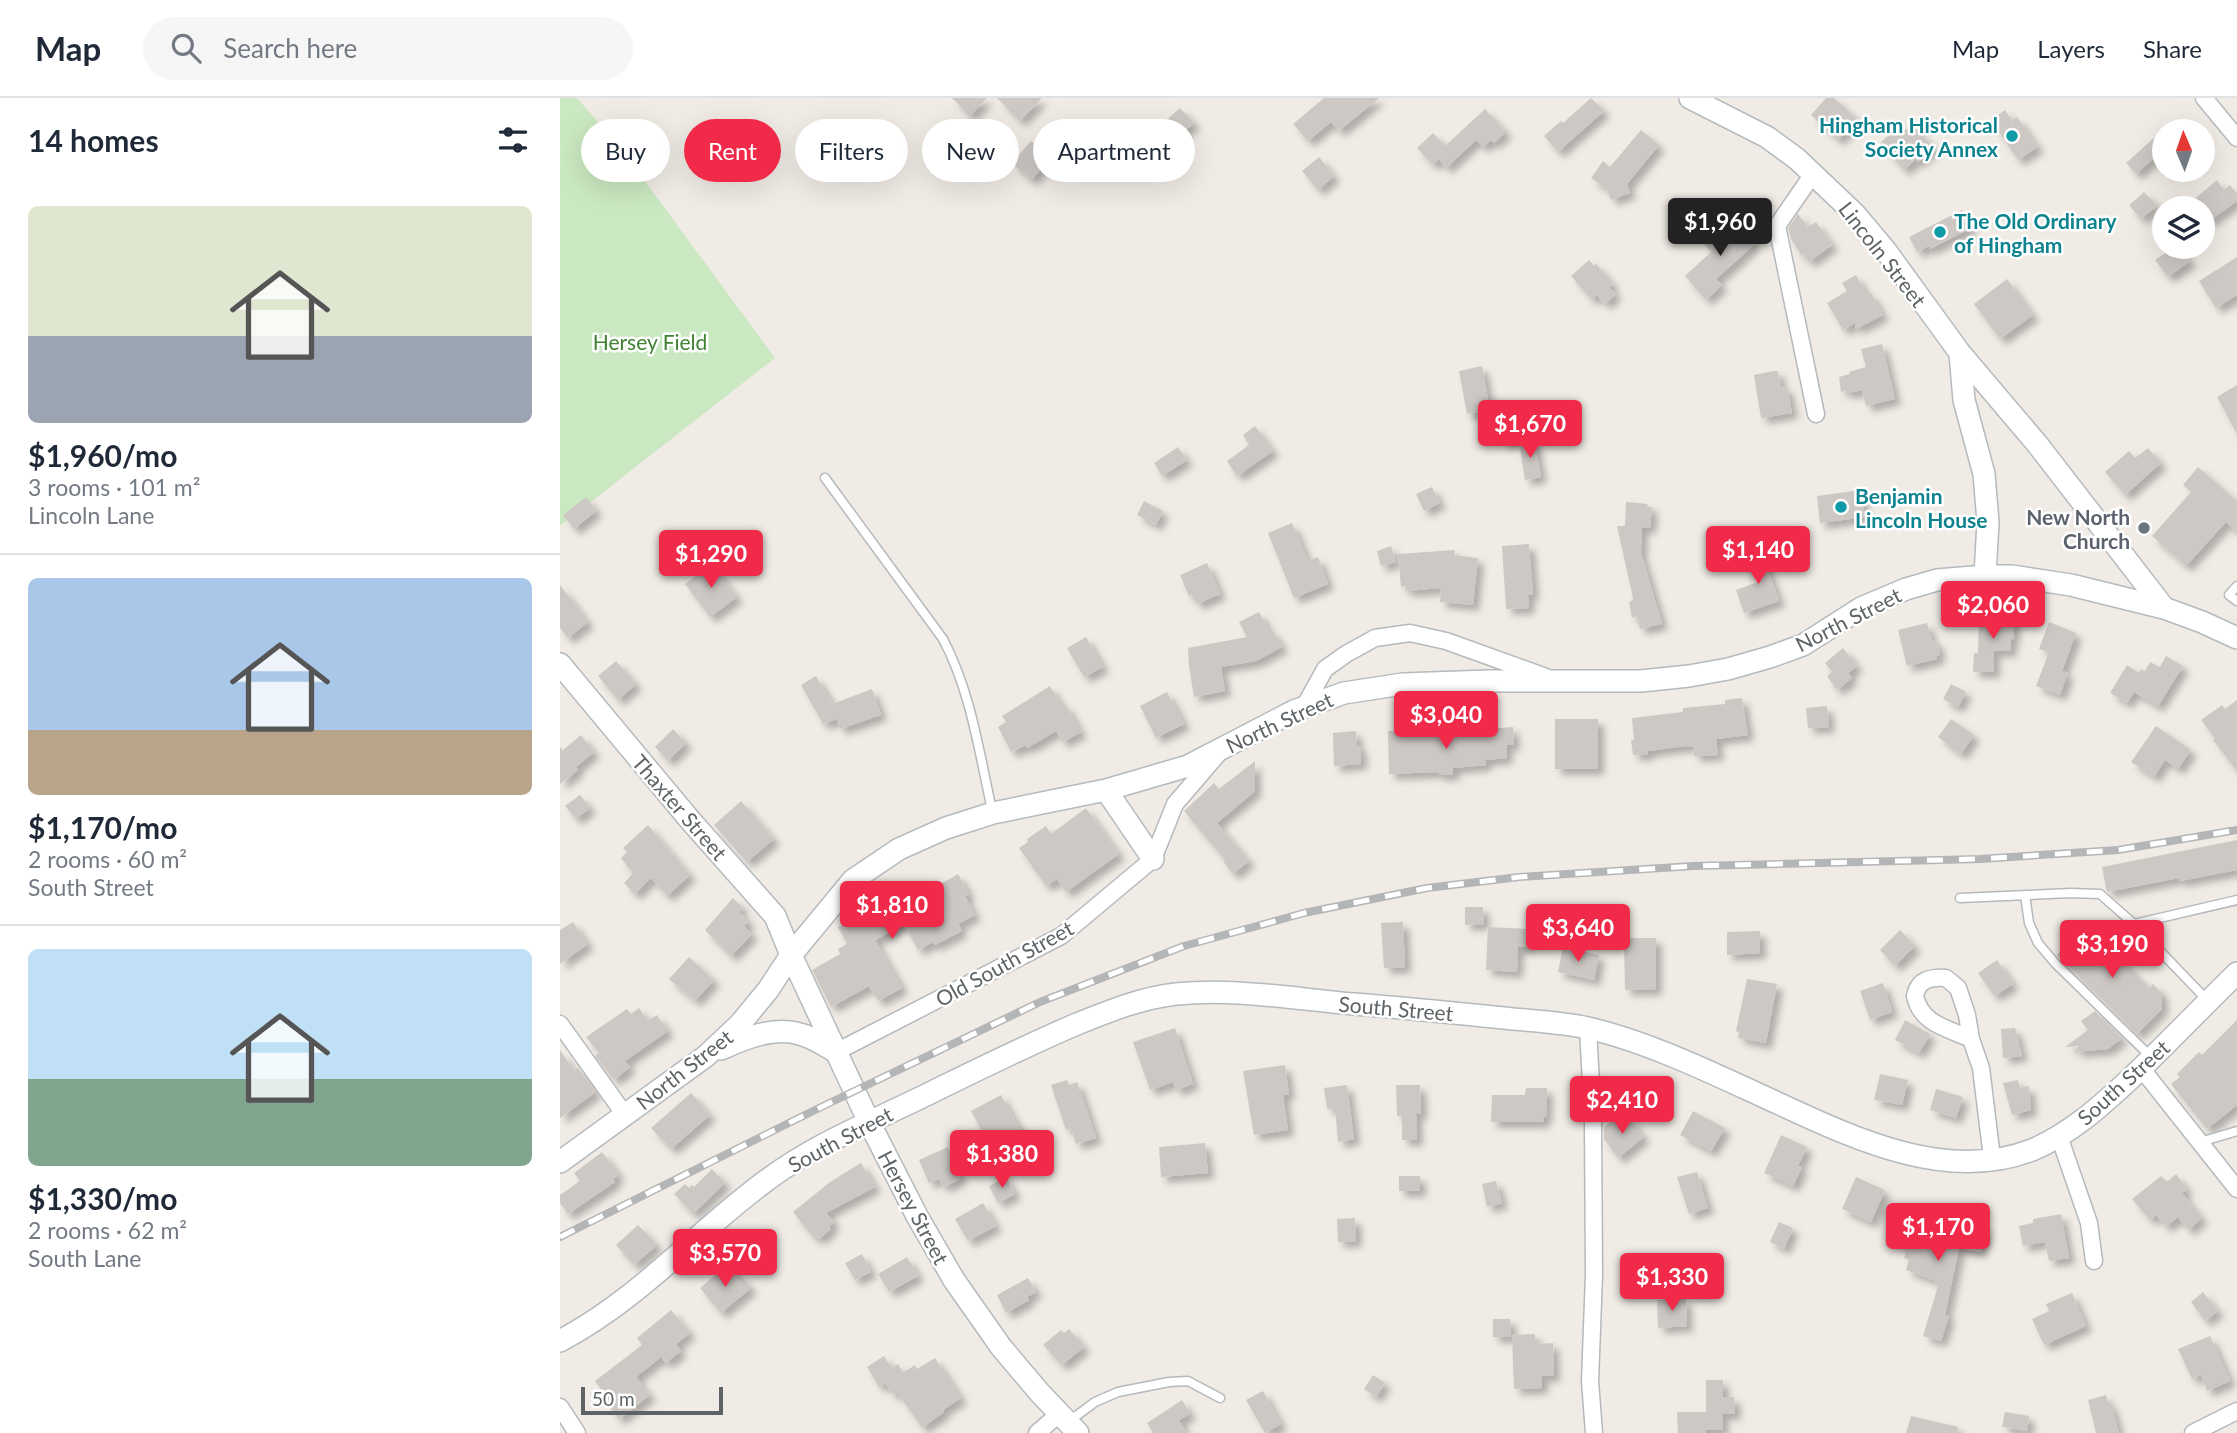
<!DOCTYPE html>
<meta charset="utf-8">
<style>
:root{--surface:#fff;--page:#f6f6f7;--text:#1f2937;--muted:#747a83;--line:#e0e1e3;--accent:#f12a49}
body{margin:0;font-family:Lato,sans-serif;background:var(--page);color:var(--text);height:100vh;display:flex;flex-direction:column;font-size:26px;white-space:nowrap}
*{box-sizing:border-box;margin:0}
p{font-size:23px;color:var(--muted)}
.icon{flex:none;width:38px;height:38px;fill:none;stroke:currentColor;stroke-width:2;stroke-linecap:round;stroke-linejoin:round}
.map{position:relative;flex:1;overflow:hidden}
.details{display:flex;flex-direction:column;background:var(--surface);width:560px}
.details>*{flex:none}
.guide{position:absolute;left:21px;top:21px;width:665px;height:63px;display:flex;gap:14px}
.needle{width:46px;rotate:358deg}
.tools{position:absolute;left:1592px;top:21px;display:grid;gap:14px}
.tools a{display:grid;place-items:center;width:63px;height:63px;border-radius:50%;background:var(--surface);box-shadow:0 7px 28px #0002;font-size:35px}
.scale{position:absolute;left:21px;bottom:18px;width:142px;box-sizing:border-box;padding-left:7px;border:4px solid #5d6366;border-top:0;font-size:19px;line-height:24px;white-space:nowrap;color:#5d6366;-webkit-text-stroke:5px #fff;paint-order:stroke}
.price{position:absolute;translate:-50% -60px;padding:0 16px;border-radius:7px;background:var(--accent);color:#fff;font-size:23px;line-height:46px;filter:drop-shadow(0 2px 4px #0008)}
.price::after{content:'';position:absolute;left:50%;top:42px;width:21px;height:16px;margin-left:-10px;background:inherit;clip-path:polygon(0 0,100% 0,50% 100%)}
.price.active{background:#222;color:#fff}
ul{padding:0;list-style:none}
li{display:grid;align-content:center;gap:14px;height:371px;padding:0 28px}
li+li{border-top:2px solid var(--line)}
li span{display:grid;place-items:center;height:217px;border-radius:10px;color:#555}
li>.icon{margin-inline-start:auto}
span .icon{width:126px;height:126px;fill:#fffc;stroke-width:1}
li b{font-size:30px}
h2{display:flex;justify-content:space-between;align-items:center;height:84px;padding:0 28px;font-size:30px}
.chip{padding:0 24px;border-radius:32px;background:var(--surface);box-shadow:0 7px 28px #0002;font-size:24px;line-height:63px}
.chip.active{background:var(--accent);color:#fff}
header{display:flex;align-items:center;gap:42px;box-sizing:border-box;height:98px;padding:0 35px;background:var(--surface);border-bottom:2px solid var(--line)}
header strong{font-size:33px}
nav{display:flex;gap:38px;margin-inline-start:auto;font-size:24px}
.search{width:490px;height:63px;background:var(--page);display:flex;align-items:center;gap:18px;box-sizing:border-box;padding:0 24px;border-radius:38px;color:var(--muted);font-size:26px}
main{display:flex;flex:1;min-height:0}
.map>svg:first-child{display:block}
.green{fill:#cae8c1}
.building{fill:#cdc8c4;filter:url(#shadow)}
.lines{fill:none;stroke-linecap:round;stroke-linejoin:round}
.lane-casing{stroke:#b6b9bc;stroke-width:11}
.street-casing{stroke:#b6b9bc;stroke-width:19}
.secondary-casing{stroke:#b4babd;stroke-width:24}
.lane{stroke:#fff;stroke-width:8}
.street{stroke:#fff;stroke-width:16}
.secondary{stroke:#fff;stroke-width:21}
.rail-casing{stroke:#b4b5b6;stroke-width:8}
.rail{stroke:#fff;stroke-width:5;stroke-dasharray:16;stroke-linecap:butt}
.culture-dot{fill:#0f9aa8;stroke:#fff;stroke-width:2.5}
.worship-dot{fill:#6b7280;stroke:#fff;stroke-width:2.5}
.labels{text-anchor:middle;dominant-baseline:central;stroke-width:5;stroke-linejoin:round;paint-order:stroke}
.culture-label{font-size:21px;font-weight:bold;fill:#0d838f;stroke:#fff;text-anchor:start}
.street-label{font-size:21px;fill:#5d6366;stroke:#fff}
.park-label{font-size:21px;fill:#3f8230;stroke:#fff}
.worship-label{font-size:21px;font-weight:bold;fill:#5b616d;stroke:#fff;text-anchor:end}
</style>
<header>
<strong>Map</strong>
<div class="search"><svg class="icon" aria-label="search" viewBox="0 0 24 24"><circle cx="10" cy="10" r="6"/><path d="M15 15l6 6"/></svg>Search here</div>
<nav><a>Map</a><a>Layers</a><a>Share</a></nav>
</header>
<main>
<section class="details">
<h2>14 homes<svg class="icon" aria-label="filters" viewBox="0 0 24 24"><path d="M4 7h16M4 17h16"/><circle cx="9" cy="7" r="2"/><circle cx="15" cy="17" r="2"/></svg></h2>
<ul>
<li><span style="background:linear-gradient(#dfe7d0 60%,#9aa5b1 0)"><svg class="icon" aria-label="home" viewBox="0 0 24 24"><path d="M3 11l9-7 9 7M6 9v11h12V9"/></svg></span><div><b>$1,960/mo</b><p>3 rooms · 101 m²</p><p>Lincoln Lane</p></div></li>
<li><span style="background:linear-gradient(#a9c7e8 70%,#b9a48a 0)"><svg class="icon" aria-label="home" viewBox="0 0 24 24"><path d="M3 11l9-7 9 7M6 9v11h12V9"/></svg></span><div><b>$1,170/mo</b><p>2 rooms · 60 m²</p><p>South Street</p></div></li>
<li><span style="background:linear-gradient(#bfe0f5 60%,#7fa58c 0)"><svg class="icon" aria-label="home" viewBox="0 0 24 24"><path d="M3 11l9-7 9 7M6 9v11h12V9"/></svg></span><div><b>$1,330/mo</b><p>2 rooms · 62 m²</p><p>South Lane</p></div></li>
</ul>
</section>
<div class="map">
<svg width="1677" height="1335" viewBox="0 0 1677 1335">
<defs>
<filter id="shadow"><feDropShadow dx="6" dy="6" stdDeviation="3.5" flood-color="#0004"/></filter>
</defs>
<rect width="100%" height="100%" fill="#f0ebe5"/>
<path class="green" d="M0 0H17L59 48 215 260 0 428Z"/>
<path class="building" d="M392 0H427L410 18Z
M437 0H482L460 23Z
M764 0H819L779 33 771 24 748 43 733 26Z
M1031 0 1044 13 998 54 984 38 1001 23 1003 25Z
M1266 0H1274L1297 21 1278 42 1251 17Z
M620 10 634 25 615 41 602 26Z
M925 11 946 34 934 45 931 42 923 49 916 42 886 70 879 61 873 67 857 50 873 35 885 48Z
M1445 12 1452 23 1457 19 1478 49 1458 62 1431 22Z
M1341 26 1346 32 1352 26 1374 50 1358 64 1356 61 1344 72 1320 45Z
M1605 30V50L1576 76 1566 65Z
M1081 32 1099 47 1067 86 1070 95 1051 102 1047 91 1031 80 1043 63 1050 69Z
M471 43 488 58 480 67 483 69 471 82 452 65Z
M759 59 774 78 758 92 742 73Z
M1657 82 1664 92 1670 87 1677 96V103L1648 124 1643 119V110H1636L1631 104Z
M1584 94 1597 108 1581 121 1569 107Z
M1402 112 1411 130 1370 151 1369 148 1357 154 1349 139Z
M1238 116 1248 129 1256 124 1272 147 1249 164 1244 156 1242 158 1231 141 1228 130Z
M1172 120 1195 146 1156 181 1162 187 1146 202 1125 178 1151 154 1144 146Z
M1614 149H1619L1630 163 1608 179 1595 162Z
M1677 159V197L1656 210 1639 183Z
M1029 162 1034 168 1036 166 1053 186 1049 189 1056 196 1045 206 1037 197 1032 202 1011 178Z
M1296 177 1307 197 1311 195 1323 217 1296 231 1295 225 1283 232 1267 205 1287 193 1282 185Z
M1447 181 1473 217 1440 241 1414 206Z
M1322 246 1335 301 1306 308 1302 292 1288 295 1287 292 1281 294 1279 279 1290 276 1289 274 1306 269 1301 251Z
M922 268 930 312 907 316 899 273Z
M1213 273H1218L1221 290 1227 289 1232 315 1201 320 1194 277Z
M1677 287V336L1657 299Z
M958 305 965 341 943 345 936 309Z
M695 328 713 353 677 378 667 363 689 347 683 337Z
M974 341 981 379 965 382 959 344Z
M618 349 627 362 602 378 594 365Z
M1588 350 1601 365 1565 397 1545 374 1569 353 1575 360Z
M1638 369 1677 403V434L1666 424 1626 468 1592 438 1631 394 1623 387Z
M872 389 880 405 864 413 856 396Z
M1301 392 1305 419 1260 425 1257 398Z
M26 399 36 413 14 431 3 417Z
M584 403 603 413 596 427 577 417Z
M1066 404 1088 406 1087 409H1092L1090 430 1082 429 1081 455 1102 526 1080 531 1077 518 1072 520 1069 504 1073 502 1072 495 1057 428H1065Z
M732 425 748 463 758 459 768 486 734 500 708 435Z
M969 446 973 496 968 497 969 510 946 511 942 448Z
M831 448 836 464 821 468 817 453Z
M895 452 894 457 918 460 913 507 880 504 881 490 846 493V488L841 489 838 456Z
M1201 452 1219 503 1184 515 1176 492 1198 484 1188 456Z
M647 465 660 496 637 506 632 497 629 498 620 477Z
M152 466 177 499 150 519 125 486Z
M0 487 28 524 8 540 0 530Z
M699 514 710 535 713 533 722 549 696 563 661 569 665 593 634 599 629 568 628 550 687 539 679 524Z
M1419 519H1454V542L1451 540V553H1434V574H1413L1414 555H1418Z
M1489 524 1516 535 1502 573 1508 575 1500 597 1476 588 1489 554 1479 551Z
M1367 525 1372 543 1376 542 1380 557 1376 558 1377 561 1347 568 1338 532Z
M526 539 543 569 524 579 507 550Z
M1283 550 1297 568 1288 575 1292 580 1277 592 1267 578 1272 574 1265 565Z
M1606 558 1623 568 1598 608 1574 594 1567 605 1550 595 1567 567 1579 575 1581 571 1585 573 1590 564 1600 569Z
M56 563 76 586 58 602 38 578Z
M256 578 272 606 312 591 321 617 280 631 277 621 263 626 241 587Z
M1391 586 1406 594 1398 609 1383 601Z
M490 588 502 608 505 606 521 634 503 644 496 633 467 650 466 647 451 654 438 629 446 624 442 618Z
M607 594 624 626 596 640 580 608Z
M1182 600 1188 637 1156 641 1158 657 1134 658 1133 649 1126 648 1088 653V656L1073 657 1071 642H1074L1072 620 1123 614V610L1165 606V602Z
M1677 602V673L1653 642 1655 640 1641 622 1662 607 1665 611Z
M1267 608 1269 629 1248 630 1246 610Z
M995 621H1038V671H995Z
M1391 621 1414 637 1401 656 1378 639Z
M1596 628 1631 652 1618 671 1605 662 1594 679 1571 664Z
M953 629 954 647H946L947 660 925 662 926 667 893 670V677H879V674L829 676 828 633 853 632V639L917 636 916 632Z
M113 631 126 645 108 663 95 649Z
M796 633 797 649 801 648V666L774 668 773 635Z
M21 637 34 654 16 669 18 672 0 686V649L3 652Z
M695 663V693L657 725 689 763 673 776 663 763 665 762 624 713 654 685 659 691Z
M20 697 30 710 16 721 5 708Z
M181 703 214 741 187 764 154 727Z
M526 710 559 756 506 794 497 781 486 788 459 750 468 744 467 741 486 728 491 736Z
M88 727 130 777 107 798 91 780 75 796 64 785 73 775 61 760 67 754 63 750Z
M1677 742V772L1620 783 1619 780 1547 794 1542 769Z
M398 776 409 796 405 798 415 817 398 826 402 833 375 847 373 844 358 852 344 826 315 842 342 890 318 903 309 888 271 909 252 872 280 856 278 851 287 846 278 829 301 816 307 826 351 802 349 799 375 784 377 788Z
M173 800 183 810 179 814 189 823 184 828 192 836 171 858 145 832Z
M905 809H923L924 826 905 827Z
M13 824 28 846 0 866V832Z
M843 824 845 869 824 870 821 825Z
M1526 827 1589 890 1593 886 1602 895V911L1577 936 1497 857Z
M928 829 968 831 967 849H958L957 874 926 872Z
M1340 832 1355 848 1335 868 1320 852Z
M1200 833V855L1167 857V834Z
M1064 840H1096V891L1065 892Z
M1003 849 1039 857 1034 882 998 874Z
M129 859 154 882 135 903 109 881Z
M1437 862 1453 886 1434 898 1418 875Z
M1187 881 1217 886 1206 945 1178 940 1179 934 1176 933Z
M1323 885 1332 914 1310 922 1300 893Z
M79 910 88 923 97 917 108 933 65 963 70 969 54 982 35 958 39 955 26 939 67 911 71 916Z
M1535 913 1562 940 1548 951 1514 954 1519 948 1505 949 1528 932 1521 923Z
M1345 922 1370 936 1359 955 1335 942Z
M1677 922V1007L1647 1031 1611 986 1620 979 1617 976 1639 954 1642 957Z
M615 930 633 986 616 992 613 984 590 992 573 944Z
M1455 930 1462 958 1443 960 1441 931Z
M0 952 14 973 18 970 35 993 33 996 0 1020Z
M725 967 729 996 723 997 728 1032 694 1037 683 973Z
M1320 976 1348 982 1342 1007 1314 1002Z
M507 982 509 987 517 984 536 1040 516 1046 511 1030 506 1032 491 987Z
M1458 982 1460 990 1469 988 1471 1012 1452 1017 1443 985Z
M787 987 794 1041 778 1044 775 1010 767 1011 764 990Z
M836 987H860L861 1016H856L857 1042H842V1018H837Z
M966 990H987L986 1019H984L983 1024H931L932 997H965Z
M1376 991 1403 999 1396 1020 1370 1012Z
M131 995 150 1017 111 1051 91 1030Z
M441 997 460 1032 430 1048 411 1013Z
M1133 1013 1165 1030 1151 1053 1120 1037Z
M1069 1019 1084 1039 1058 1060 1044 1041V1029L1054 1021 1059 1028Z
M1221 1037 1247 1049 1238 1068 1242 1069 1233 1088 1204 1075Z
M645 1045 648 1075 601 1079 599 1049Z
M388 1049 401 1081 383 1089 379 1081 369 1085 359 1062Z
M42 1054 59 1077 53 1081 55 1084 8 1116 0 1105V1097L20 1083 14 1075Z
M301 1065 315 1089 266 1115 274 1124 269 1129 271 1131 259 1141 257 1138 254 1140 233 1114 270 1084Z
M152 1071 165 1085 133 1116 114 1096 125 1086 129 1090 132 1087 134 1089Z
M1137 1074 1148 1110 1129 1116 1117 1079Z
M1616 1076 1627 1091 1622 1095 1642 1120 1628 1132 1618 1119 1606 1129 1596 1117 1590 1122 1572 1101 1601 1078 1607 1084Z
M839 1078H860V1093H839Z
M446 1079 455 1096 438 1105 429 1088Z
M1296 1079 1325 1092 1311 1124 1282 1111Z
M936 1083 942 1105 927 1109 922 1086Z
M423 1105 436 1128 408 1143 395 1121Z
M1501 1116 1509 1160 1489 1163 1485 1144 1463 1148 1459 1128 1473 1125V1121Z
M795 1120 796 1143 778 1144 777 1121Z
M1345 1123 1391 1139 1395 1123 1426 1130 1420 1154 1399 1150 1397 1160H1395H1397L1385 1217 1389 1218 1381 1243 1363 1238 1378 1188 1375 1187 1376 1183 1346 1172 1349 1162 1344 1160 1347 1150 1336 1146Z
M1219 1124 1233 1130 1224 1151 1210 1144Z
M78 1127 97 1147 74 1167 56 1147Z
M302 1156 311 1174 295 1182 285 1165Z
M347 1159 358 1178 329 1194 318 1176Z
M167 1167 177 1179 180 1177 191 1190 161 1215 140 1190Z
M468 1180 476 1194 467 1199 469 1202 446 1215 437 1197Z
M1643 1194 1658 1213 1645 1223 1631 1204Z
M1512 1195 1526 1228 1484 1247 1472 1221 1489 1213 1486 1206Z
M1126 1201 1127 1228 1098 1230 1097 1202Z
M111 1212 130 1235 116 1246 121 1253 106 1265 101 1259 76 1279 90 1297 59 1321 48 1307 51 1305 35 1283 82 1247 77 1240Z
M933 1221H950L951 1239H933Z
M509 1231 524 1249 502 1267 483 1247 501 1232 504 1235Z
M975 1236V1246L993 1245 994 1278H982V1290L954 1291 952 1237Z
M1650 1238 1670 1283 1647 1293 1641 1277 1632 1281 1618 1251Z
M324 1258 331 1270 338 1266 343 1275 355 1267 357 1271 375 1260 401 1300 383 1312 384 1314 362 1330 337 1294 333 1297 325 1285 319 1289 307 1269Z
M813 1277 825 1285 816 1299 804 1291Z
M1146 1282H1163V1299H1174L1175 1316H1162L1163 1332H1146V1335H1118L1117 1314H1146Z
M703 1293 721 1326 705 1335 686 1302Z
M1546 1297 1548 1306H1551L1559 1335H1536L1528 1302Z
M622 1302 630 1316 619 1322 626 1335H593L587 1325Z
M1445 1314 1469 1318 1467 1333 1442 1329Z
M1351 1318 1398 1329 1397 1335H1346Z"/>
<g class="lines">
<g class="lane-casing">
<path id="lane" d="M265 380 383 541C411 594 419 654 432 712
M1677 488 1669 497 1677 503
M1465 797 1469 825 1478 845 1495 865 1591 959
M1400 800 1511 795 1540 796 1574 826
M1648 903 1574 826 1677 802
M1640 1044 1677 1033
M508 1324 535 1304 558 1294 609 1284 628 1283 660 1300"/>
</g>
<g class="street-casing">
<path id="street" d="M1644 0 1677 40
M1253 76 1217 128 1256 316
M744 609 765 571 786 556 815 540 850 535 886 543 986 579
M0 926 65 1017
M1028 930 1033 1024 1034 1177 1030 1283 1034 1335
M1411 941C1387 930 1361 926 1355 898 1358 881 1371 879 1386 880L1398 890 1407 917 1411 941 1421 970 1432 1060
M276 954 501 838 593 761 615 706 658 656
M1581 970 1677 1091
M1499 1038 1529 1125 1534 1163
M0 1309 17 1335
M477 1335 499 1316
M1633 1335 1677 1313"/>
</g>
<g class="secondary-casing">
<path id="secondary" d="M1130 0 1207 39 1237 61 1295 116 1326 153 1400 255 1478 347 1604 510
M1400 255 1404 302 1424 376 1428 424 1425 478
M0 566 130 722 215 818 231 857 309 1024 357 1118 394 1182 441 1249 479 1294 518 1335
M546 692 593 761
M161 951C183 941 212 929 236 935 251 938 264 947 276 954
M0 1064 146 958 180 926 208 892 231 857 293 782 339 751 386 730 433 715 546 692 628 668 734 613 784 595 843 586 928 583H1081L1129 578 1168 571 1210 559 1243 547 1301 510 1346 491 1377 482 1425 478H1452L1511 487 1604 510 1642 524 1677 540
M0 1243C81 1200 135 1135 207 1082 255 1046 311 1024 364 998 415 973 465 948 517 926 549 913 581 900 616 896 675 890 735 901 794 906 844 910 894 915 944 920 972 923 1000 924 1028 930 1089 944 1154 976 1211 1002 1289 1038 1385 1086 1472 1052 1510 1036 1541 1008 1570 981 1607 946 1641 910 1677 875"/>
</g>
<use href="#lane" class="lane"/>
<use href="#street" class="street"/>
<use href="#secondary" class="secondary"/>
<g class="rail-casing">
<path id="rail" d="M0 1139 255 1012 480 904 624 848 744 815 867 790 959 779 1133 768 1420 761 1558 752 1677 732"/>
</g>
<use href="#rail" class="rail"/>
</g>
<g class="culture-dot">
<circle cx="1452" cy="38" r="7"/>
<circle cx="1380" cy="134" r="7"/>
<circle cx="1281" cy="409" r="7"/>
</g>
<circle class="worship-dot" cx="1584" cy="430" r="7"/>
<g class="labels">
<g class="culture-label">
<text x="1438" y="26" text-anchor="end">Hingham Historical<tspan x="1438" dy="24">Society Annex</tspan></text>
<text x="1394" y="122">The Old Ordinary<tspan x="1394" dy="24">of Hingham</tspan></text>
<text x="1295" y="397">Benjamin<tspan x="1295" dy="24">Lincoln House</tspan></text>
</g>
<g class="street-label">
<text transform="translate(1323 156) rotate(52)">Lincoln Street</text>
<text transform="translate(1288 521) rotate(-27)">North Street</text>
<text transform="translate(719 624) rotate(-25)">North Street</text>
<text transform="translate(120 709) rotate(49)">Thaxter Street</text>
<text transform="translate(444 865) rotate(-29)">Old South Street</text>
<text transform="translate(836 910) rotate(5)">South Street</text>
<text transform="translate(124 971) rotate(-38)">North Street</text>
<text transform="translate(1563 984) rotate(-42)">South Street</text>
<text transform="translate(280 1041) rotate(-28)">South Street</text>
<text transform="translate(354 1109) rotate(62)">Hersey Street</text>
</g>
<g class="park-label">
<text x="90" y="243">Hersey Field</text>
</g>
<g class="worship-label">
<text x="1570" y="418">New North<tspan x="1570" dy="24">Church</tspan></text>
</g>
</g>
</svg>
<div class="tools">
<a><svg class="needle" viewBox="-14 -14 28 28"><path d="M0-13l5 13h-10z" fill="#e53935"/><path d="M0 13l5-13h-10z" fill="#747a83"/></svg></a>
<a><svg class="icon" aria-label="layers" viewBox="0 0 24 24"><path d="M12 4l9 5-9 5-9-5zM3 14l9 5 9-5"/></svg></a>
</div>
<div class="scale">50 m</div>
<b class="price active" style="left:1160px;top:160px">$1,960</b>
<b class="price" style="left:970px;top:362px">$1,670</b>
<b class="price" style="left:1198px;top:488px">$1,140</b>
<b class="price" style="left:151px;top:492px">$1,290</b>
<b class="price" style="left:1433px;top:543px">$2,060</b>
<b class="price" style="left:886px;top:653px">$3,040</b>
<b class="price" style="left:332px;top:843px">$1,810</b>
<b class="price" style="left:1018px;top:866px">$3,640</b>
<b class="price" style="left:1552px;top:882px">$3,190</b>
<b class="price" style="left:1062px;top:1038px">$2,410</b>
<b class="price" style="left:442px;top:1092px">$1,380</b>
<b class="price" style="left:1378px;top:1165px">$1,170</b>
<b class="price" style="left:165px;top:1191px">$3,570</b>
<b class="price" style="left:1112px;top:1215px">$1,330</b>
<div class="guide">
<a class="chip">Buy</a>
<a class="chip active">Rent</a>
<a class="chip">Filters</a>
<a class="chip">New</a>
<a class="chip">Apartment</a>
</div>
</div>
</main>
